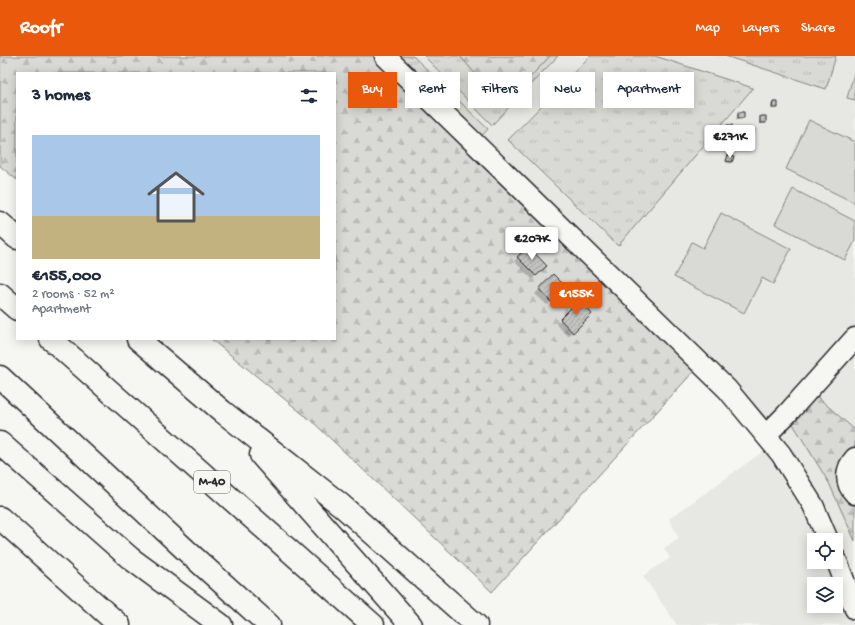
<!DOCTYPE html>
<meta charset="utf-8">
<style>
:root{--surface:#fff;--page:#f6f6f7;--text:#1f2937;--muted:#747a83;--accent:#ea580c}
body{margin:0;font-family:"Gochi Hand",sans-serif;background:var(--page);color:var(--text);height:100vh;display:flex;flex-direction:column;font-size:15px;white-space:nowrap}
*{box-sizing:border-box;margin:0}
p{font-size:13px;color:var(--muted)}
.icon{flex:none;width:22px;height:22px;fill:none;stroke:currentColor;stroke-width:2;stroke-linecap:round;stroke-linejoin:round}
.map{position:relative;flex:1;overflow:hidden}
.side{position:absolute;left:16px;top:16px;width:320px;height:268px;display:flex;flex-direction:column;background:var(--surface);border-radius:0px;box-shadow:0 2px 10px #0003}
.side>*{flex:none}
.hud{position:absolute;left:348px;top:16px;width:380px;height:36px;display:flex;gap:8px}
.tools{position:absolute;left:807px;top:477px;display:grid;gap:8px}
.tools a{display:grid;place-items:center;width:36px;height:36px;border-radius:0px;background:var(--surface);box-shadow:0 2px 10px #0003;font-size:20px}
.price{position:absolute;translate:-50% -34px;padding:0 9px;border-radius:4px;background:#fff;color:#222;font-size:13px;line-height:26px;filter:drop-shadow(0 1px 2px #0008)}
.price::after{content:'';position:absolute;left:50%;top:24px;width:12px;height:9px;margin-left:-6px;background:inherit;clip-path:polygon(0 0,100% 0,50% 100%)}
.price.on{background:var(--accent);color:#fff}
ul{padding:0;list-style:none}
li{display:grid;align-content:center;gap:8px;height:212px;padding:0 16px}
li span{display:grid;place-items:center;height:124px;border-radius:0px;color:#555}
li>.icon{margin-inline-start:auto}
span .icon{width:72px;height:72px;fill:#fffc;stroke-width:1}
li b{font-size:17px}
h2{display:flex;justify-content:space-between;align-items:center;height:48px;padding:0 16px;font-size:17px}
.tag{padding:0 14px;border-radius:0px;background:var(--surface);box-shadow:0 2px 10px #0003;font-size:14px;line-height:36px}
.tag.on{background:var(--accent);color:#fff}
header{display:flex;align-items:center;gap:24px;box-sizing:border-box;height:56px;padding:0 20px;background:var(--accent);color:#fff}
header strong{font-size:19px}
nav{display:flex;gap:22px;margin-inline-start:auto;font-size:14px}
.map>svg:first-child{display:block}
.built{fill:#e7e7e3;fill-rule:evenodd}
.grass{fill:url(#grass-tufts);stroke:#828280}
.forest{fill:url(#forest-firs);stroke:#828280}
.pitch{fill:#d9d9d5;stroke:#828280}
.shadow{fill:#0003}
.building{fill:url(#building-hatch);stroke:#2b2b2b}
.lines{fill:none;stroke-linecap:round;stroke-linejoin:round}
.minor-casing{stroke:#2b2b2b;stroke-width:23}
.highway-casing{stroke:#2b2b2b;stroke-width:25}
.minor{stroke:#f6f6f2;stroke-width:20}
.highway{stroke:#f6f6f2;stroke-width:22}
.labels{text-anchor:middle;dominant-baseline:central;stroke-width:3;stroke-linejoin:round;paint-order:stroke}
.shield{fill:#f6f6f2;stroke:#686867;stroke-width:1}
.shield-label{font-size:13px;font-weight:bold;fill:#2b2b2b}
</style>
<header>
<strong>Roofr</strong>
<nav><a>Map</a><a>Layers</a><a>Share</a></nav>
</header>
<div class="map">
<svg width="855" height="569" viewBox="0 0 855 569">
<defs>
<pattern id="grass-tufts" width="24" height="20" patternUnits="userSpaceOnUse"><rect width="24" height="20" fill="#d9d9d5"/><path d="M3 7l-1-3M5 7V3M7 7l1-3M15 17l-1-3M17 17v-4M19 17l1-3" fill="none" stroke="#babab7"/></pattern>
<pattern id="forest-firs" width="22" height="20" patternUnits="userSpaceOnUse"><rect width="22" height="20" fill="#d9d9d5"/><path d="M5 1l3.5 6h-7zM16 11l3.5 6h-7z" fill="#babab7"/></pattern>
<pattern id="building-hatch" width="6" height="6" patternUnits="userSpaceOnUse"><rect width="6" height="6" fill="#c3c3c0"/><path d="M-1 1l2-2M0 6l6-6M5 7l2-2" fill="none" stroke="#9f9f9c"/></pattern>
</defs>
<rect width="100%" height="100%" fill="#f6f6f2"/>
<filter id="ink" filterUnits="userSpaceOnUse"><feTurbulence type="fractalNoise" baseFrequency=".025" numOctaves="2"/><feDisplacementMap in="SourceGraphic" scale="8" xChannelSelector="R" yChannelSelector="G"/><feConvolveMatrix kernelMatrix="1 2 1 2 8 2 1 2 1" color-interpolation-filters="sRGB"/></filter>
<g filter="url(#ink)">
<path class="built" d="M376 0H855V569H677L643 520 670 502 664 492 679 482 669 463 765 394 743 365 695 314ZM814 484H836V506H814ZM814 528H836V550H814Z"/>
<path class="grass" d="M395 0H413L488 73 480 82Z
M424 0H460L503 49 550 0H558L492 69Z
M590 0H655L753 32 618 190 508 84Z
M725 0H836L826 33Z
M855 14V44L847 42Z"/>
<path class="forest" d="M0 0H376L695 314 492 536 315 368 211 283H335V17H17V124L0 110Z
M460 0H550L503 50Z
M813 337 855 374V391L844 404 852 446 855 448V485L829 427 790 363Z"/>
<path class="pitch" d="M809 64 855 86V147L786 113Z
M793 133 855 165V185L845 204 775 168Z
M721 157 791 193 773 228 762 222 744 257 674 221 692 186 703 192Z"/>
<path class="shadow" d="M773 47 777 51 775 53H771V48Z
M738 57 743 62 741 64H736L737 59Z
M761 61 765 66 763 68H759V63Z
M727 70 732 75 730 77H725V72Z
M750 73 753 78 751 80 747 79 748 75Z
M715 85 719 90 717 92 713 91V86Z
M739 86 742 92 740 94 736 93Z
M728 100 731 106 730 108 725 106Z
M528 191 546 210 532 223 514 205Z
M553 219 565 235 554 246 552 244 547 249 535 238Z
M579 246 591 258 568 280 556 268Z"/>
<path class="building" d="M773 46H778V52H772Z
M738 56H744V62H738Z
M760 60H766V67H760Z
M727 69H732L733 75H727Z
M750 72 755 73 754 79 749 78Z
M714 84H720V90H714Z
M739 85 744 87 743 93 737 91Z
M728 99 734 101 732 106 726 105Z
M528 190 547 210 536 220 517 201Z
M553 218 566 231 564 233 566 235 559 243 556 241 551 246 539 233Z
M579 244 592 258 573 277 560 263Z"/>
<g class="lines">
<g class="minor-casing">
<path id="minor" d="M385 0 727 333 781 398 813 449 828 484
M766 379 786 359 855 282
M855 402C845 413 844 427 855 438
M836 503 855 553"/>
</g>
<g class="highway-casing">
<path id="highway" d="M0 167 17 182
M0 238 17 253
M51 283 373 569
M138 283 223 356 341 449 476 569
M0 321 189 497 269 569
M0 387 130 502 221 569
M261 399 411 569
M0 462 119 569"/>
</g>
<use href="#minor" class="minor"/>
<use href="#highway" class="highway"/>
</g>
</g>
<g class="labels">
<rect class="shield" x="194" y="415" width="36" height="22" rx="3"/>
<g class="shield-label">
<text x="212" y="426">M-40</text>
</g>
</g>
</svg>
<div class="tools">
<a><svg class="icon" aria-label="locate" viewBox="0 0 24 24"><circle cx="12" cy="12" r="6"/><path d="M12 2v4M12 18v4M2 12h4M18 12h4"/></svg></a>
<a><svg class="icon" aria-label="layers" viewBox="0 0 24 24"><path d="M12 4l9 5-9 5-9-5zM3 14l9 5 9-5"/></svg></a>
</div>
<b class="price" style="left:730px;top:103px">€271K</b>
<b class="price" style="left:532px;top:205px">€207K</b>
<b class="price on" style="left:576px;top:260px">€155K</b>
<div class="hud">
<a class="tag on">Buy</a>
<a class="tag">Rent</a>
<a class="tag">Filters</a>
<a class="tag">New</a>
<a class="tag">Apartment</a>
</div>
<section class="side">
<h2>3 homes<svg class="icon" aria-label="filters" viewBox="0 0 24 24"><path d="M4 7h16M4 17h16"/><circle cx="9" cy="7" r="2"/><circle cx="15" cy="17" r="2"/></svg></h2>
<ul>
<li><span style="background:linear-gradient(#a9c7e8 65%,#c2b280 0)"><svg class="icon" aria-label="home" viewBox="0 0 24 24"><path d="M3 11l9-7 9 7M6 9v11h12V9"/></svg></span><div><b>€155,000</b><p>2 rooms · 52 m²</p><p>Apartment</p></div></li>
</ul>
</section>
</div>
